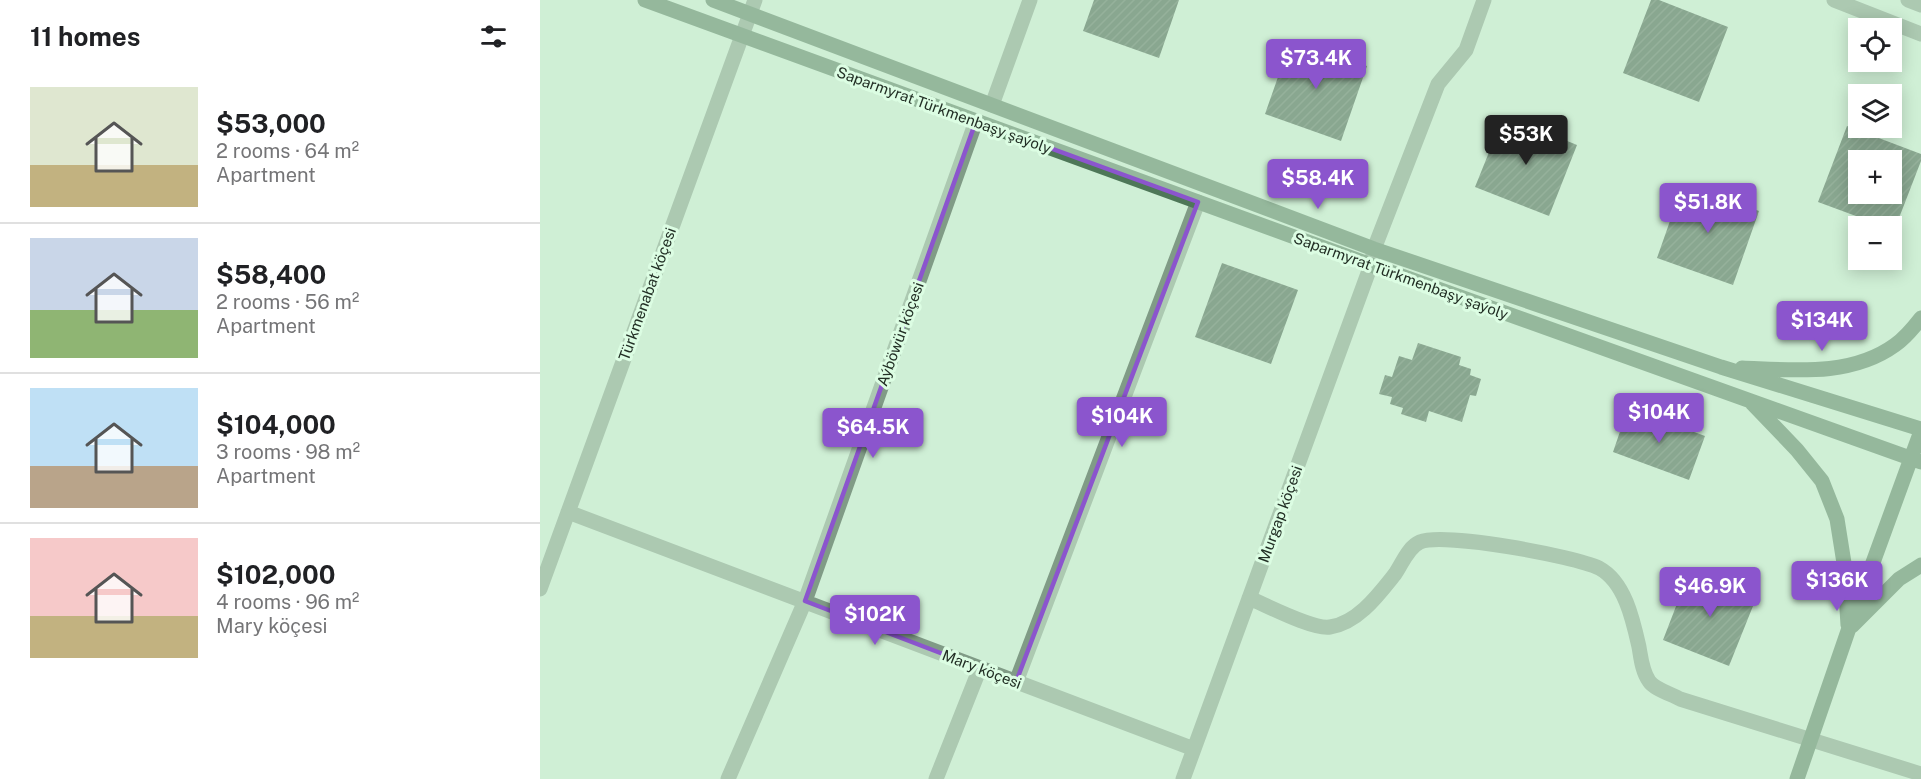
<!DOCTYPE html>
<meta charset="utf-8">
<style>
:root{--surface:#fff;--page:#f2f2f2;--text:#202124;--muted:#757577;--line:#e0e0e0;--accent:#8b55cd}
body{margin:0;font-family:"Public Sans",sans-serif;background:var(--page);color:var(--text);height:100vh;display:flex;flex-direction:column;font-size:22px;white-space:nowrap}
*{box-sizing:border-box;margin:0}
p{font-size:20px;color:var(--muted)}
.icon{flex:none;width:33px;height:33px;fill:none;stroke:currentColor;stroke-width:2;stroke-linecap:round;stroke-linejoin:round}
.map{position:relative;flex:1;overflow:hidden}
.panel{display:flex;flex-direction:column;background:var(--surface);width:540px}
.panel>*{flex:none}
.fabs{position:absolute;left:1308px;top:18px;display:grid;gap:12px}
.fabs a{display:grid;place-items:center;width:54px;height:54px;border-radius:0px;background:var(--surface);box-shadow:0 3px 15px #0003;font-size:30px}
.price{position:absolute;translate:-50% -51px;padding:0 14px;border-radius:6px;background:var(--accent);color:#fff;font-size:20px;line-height:39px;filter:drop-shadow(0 2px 3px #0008)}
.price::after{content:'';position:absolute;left:50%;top:36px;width:18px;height:14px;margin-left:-9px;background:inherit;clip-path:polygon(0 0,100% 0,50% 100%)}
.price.on{background:#222;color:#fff}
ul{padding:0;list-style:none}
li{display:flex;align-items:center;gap:18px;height:150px;padding:0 30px}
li+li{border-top:2px solid var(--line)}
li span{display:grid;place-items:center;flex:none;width:168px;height:120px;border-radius:0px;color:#555}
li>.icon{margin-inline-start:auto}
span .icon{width:72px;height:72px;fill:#fffc;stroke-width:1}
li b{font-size:26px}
h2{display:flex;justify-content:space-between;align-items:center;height:72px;padding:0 30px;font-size:26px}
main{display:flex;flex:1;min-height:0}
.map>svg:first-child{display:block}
.building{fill:url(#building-hatch);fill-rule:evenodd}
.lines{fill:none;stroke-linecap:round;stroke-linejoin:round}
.minor{stroke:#809b86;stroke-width:15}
.tertiary{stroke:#809b86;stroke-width:15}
.secondary{stroke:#4e7758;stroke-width:15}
.marked{fill:none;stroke:#8b55cd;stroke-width:4.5;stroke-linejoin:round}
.labels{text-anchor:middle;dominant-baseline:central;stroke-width:6;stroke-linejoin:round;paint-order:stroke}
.street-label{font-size:15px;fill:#222f25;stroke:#dcfde3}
</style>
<main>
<section class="panel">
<h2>11 homes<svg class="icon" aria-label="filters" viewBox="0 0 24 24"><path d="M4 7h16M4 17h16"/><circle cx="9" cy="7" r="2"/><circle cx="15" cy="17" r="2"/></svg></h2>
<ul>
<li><span style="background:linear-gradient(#dfe7d0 65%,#c2b280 0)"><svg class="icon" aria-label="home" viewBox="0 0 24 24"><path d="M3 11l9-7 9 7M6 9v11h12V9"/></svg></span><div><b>$53,000</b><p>2 rooms · 64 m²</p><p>Apartment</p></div></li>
<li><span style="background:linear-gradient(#c9d6e8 60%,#8fb573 0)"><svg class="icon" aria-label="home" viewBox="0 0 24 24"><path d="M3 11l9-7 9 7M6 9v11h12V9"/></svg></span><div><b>$58,400</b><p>2 rooms · 56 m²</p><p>Apartment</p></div></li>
<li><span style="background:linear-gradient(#bfe0f5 65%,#b9a48a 0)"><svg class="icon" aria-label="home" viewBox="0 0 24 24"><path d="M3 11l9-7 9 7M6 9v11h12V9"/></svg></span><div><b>$104,000</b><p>3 rooms · 98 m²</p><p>Apartment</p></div></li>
<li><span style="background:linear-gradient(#f6c9c9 65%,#c2b280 0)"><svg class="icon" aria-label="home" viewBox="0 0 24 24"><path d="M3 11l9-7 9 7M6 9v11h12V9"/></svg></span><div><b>$102,000</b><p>4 rooms · 96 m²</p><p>Mary köçesi</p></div></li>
</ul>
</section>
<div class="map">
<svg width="1381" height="779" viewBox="0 0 1381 779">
<defs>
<pattern id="building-hatch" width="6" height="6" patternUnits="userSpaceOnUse" patternTransform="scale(1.5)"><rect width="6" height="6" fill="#34503c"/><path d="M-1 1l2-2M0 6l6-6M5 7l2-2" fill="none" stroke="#4f6756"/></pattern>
</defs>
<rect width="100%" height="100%" fill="#cfefd6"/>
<path class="building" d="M554 0H639L619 58 543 31Z
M1111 0H1119L1188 27 1159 102 1083 73Z
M751 40 827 66 801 141 725 114Z
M964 115 1037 145 1009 216 935 187Z
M1307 126 1381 154V161L1354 231 1352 230V226H1343L1278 202ZM1318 160H1352V194H1318Z
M1143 184 1219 211 1193 285 1117 258Z
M682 263 758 290 731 364 655 337Z
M878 343 921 357 919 365 931 369 930 375 941 379 936 396 930 395 922 422 889 411 886 422 861 414 863 408 850 404 852 397 839 394 845 375 852 377 859 356 872 360Z
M1088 408 1165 436 1149 480 1073 452Z
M1150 570 1217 596 1189 666 1123 640Z"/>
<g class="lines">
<path class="minor" d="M452 105 490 0
M28 512 654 749
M0 589 215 0
M709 598C726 605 773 630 790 627 818 623 839 594 855 574 862 564 868 547 880 542 904 532 1034 556 1059 568 1085 582 1093 620 1099 647 1101 658 1102 671 1109 681 1114 689 1131 694 1140 699L1381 774
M476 682 658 202
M188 779 265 601 436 121
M396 779 440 668
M643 779 831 265 834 249 898 84 926 50 944 0"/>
<path class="tertiary" d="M1294 0 1381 34
M1368 0 1381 5"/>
<path class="secondary" d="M105 0 831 265 1381 462
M173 0 834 249 1181 367 1381 429
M1202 368C1253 370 1311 377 1355 345 1365 338 1374 327 1381 318
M1212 403 1257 450 1282 481 1297 519 1304 563 1308 625
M1312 626 1359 579 1381 565
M1257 779 1308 631 1381 431"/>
</g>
<path d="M0 0H1381V779H0ZM436 121 658 202 476 682 265 601Z" fill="#cfefd6" fill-opacity=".55" fill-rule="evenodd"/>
<path class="marked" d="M436 121 658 202 476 682 265 601Z"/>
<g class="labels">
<g class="street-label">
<text transform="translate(404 110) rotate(20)">Saparmyrat Türkmenbaşy şaýoly</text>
<text transform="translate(861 276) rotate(20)">Saparmyrat Türkmenbaşy şaýoly</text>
<text transform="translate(107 294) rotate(-70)">Türkmenabat köçesi</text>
<text transform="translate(360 334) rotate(-70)">Aýböwür köçesi</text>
<text transform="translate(740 514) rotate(-70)">Murgap köçesi</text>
<text transform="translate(442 669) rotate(21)">Mary köçesi</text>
</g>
</g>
</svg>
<div class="fabs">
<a><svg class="icon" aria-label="locate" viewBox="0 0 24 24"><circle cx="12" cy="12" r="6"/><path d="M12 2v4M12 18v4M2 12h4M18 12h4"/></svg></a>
<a><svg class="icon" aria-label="layers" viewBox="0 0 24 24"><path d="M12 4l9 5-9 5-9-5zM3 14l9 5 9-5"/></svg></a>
<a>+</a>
<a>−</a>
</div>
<b class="price" style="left:776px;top:90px">$73.4K</b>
<b class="price on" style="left:986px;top:166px">$53K</b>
<b class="price" style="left:778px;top:210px">$58.4K</b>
<b class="price" style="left:1168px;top:234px">$51.8K</b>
<b class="price" style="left:1282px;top:352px">$134K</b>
<b class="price" style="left:1119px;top:444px">$104K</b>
<b class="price" style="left:582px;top:448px">$104K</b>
<b class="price" style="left:333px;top:459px">$64.5K</b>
<b class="price" style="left:1297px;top:612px">$136K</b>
<b class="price" style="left:1170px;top:618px">$46.9K</b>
<b class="price" style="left:335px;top:646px">$102K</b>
</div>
</main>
